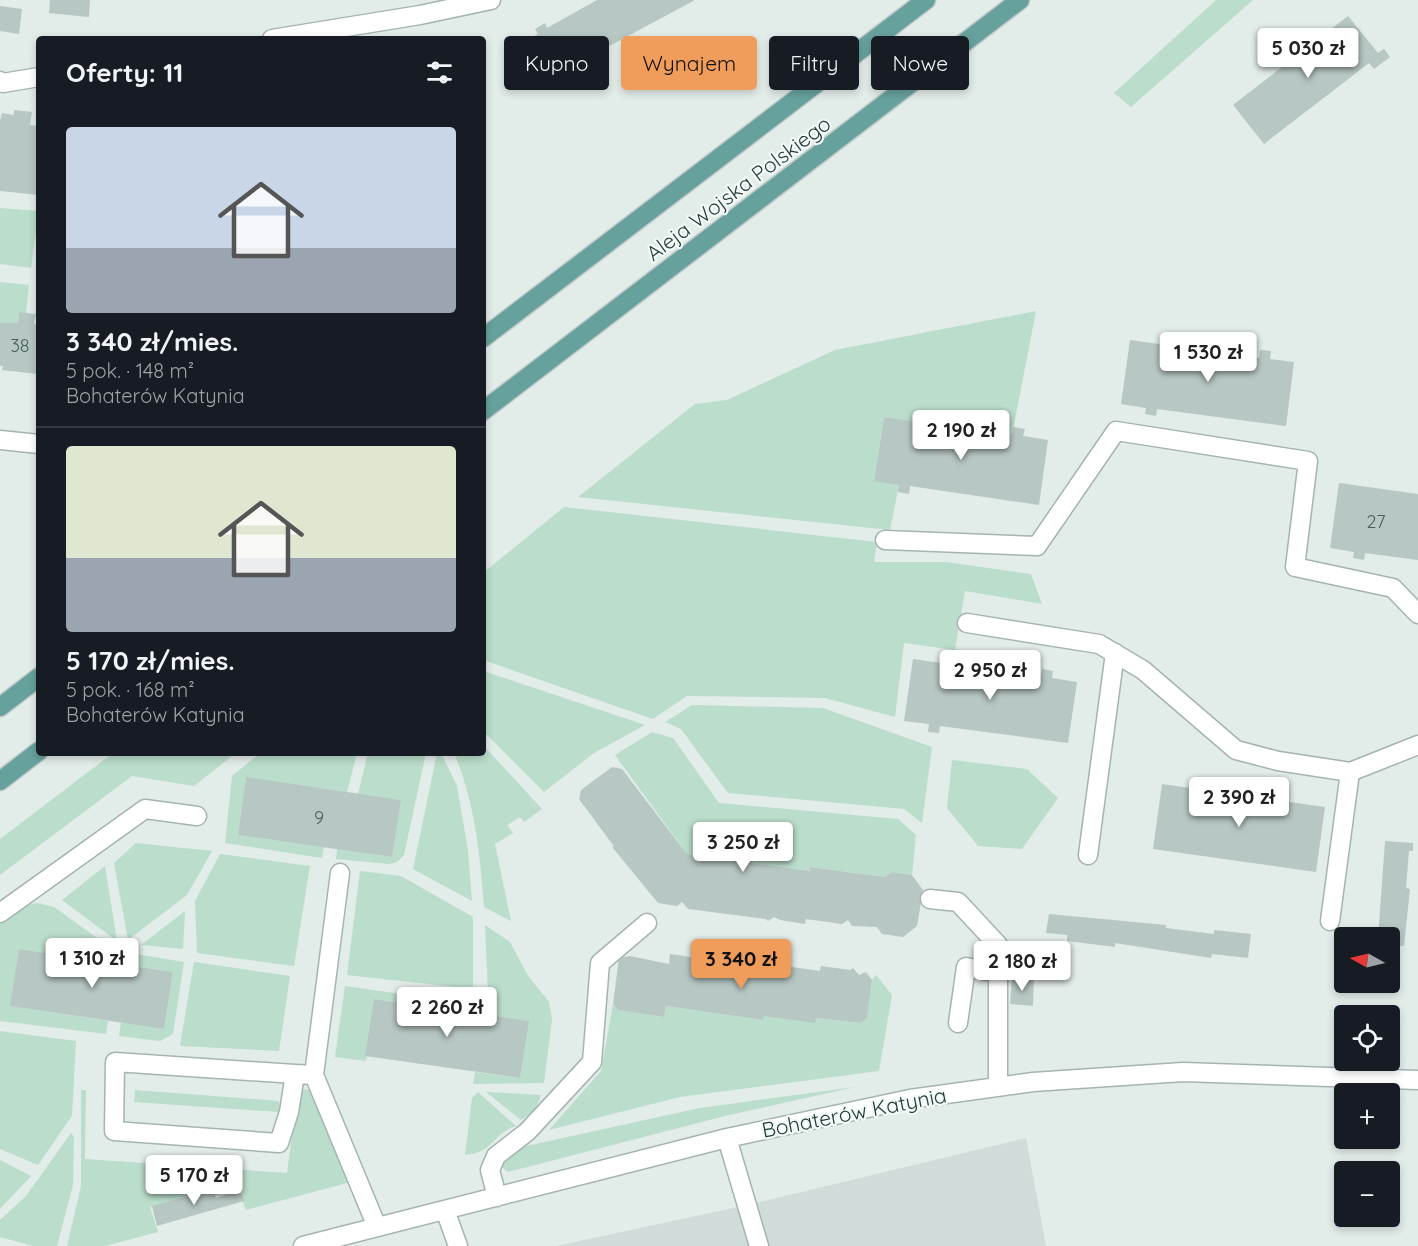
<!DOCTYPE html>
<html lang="pl">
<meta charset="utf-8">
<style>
:root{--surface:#171b24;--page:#242831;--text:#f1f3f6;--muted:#9ea1a6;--line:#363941;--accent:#f09d5c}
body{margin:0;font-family:Quicksand,sans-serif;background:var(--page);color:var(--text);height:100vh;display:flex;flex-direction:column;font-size:22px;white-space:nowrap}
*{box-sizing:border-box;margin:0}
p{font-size:20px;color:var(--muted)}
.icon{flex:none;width:33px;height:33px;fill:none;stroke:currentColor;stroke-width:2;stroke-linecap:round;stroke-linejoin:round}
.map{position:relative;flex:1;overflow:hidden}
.side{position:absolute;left:36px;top:36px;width:450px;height:720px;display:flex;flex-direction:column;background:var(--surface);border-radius:6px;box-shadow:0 3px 9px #0003}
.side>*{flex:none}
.hud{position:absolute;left:504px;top:36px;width:570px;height:54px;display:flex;gap:12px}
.needle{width:39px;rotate:278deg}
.buttons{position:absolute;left:1334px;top:927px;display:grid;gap:12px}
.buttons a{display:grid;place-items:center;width:66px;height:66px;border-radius:6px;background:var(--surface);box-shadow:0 3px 9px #0003;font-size:30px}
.price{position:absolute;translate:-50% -51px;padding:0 14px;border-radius:6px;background:#fff;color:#222;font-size:20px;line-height:39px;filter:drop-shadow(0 2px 3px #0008)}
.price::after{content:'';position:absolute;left:50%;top:36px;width:18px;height:14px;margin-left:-9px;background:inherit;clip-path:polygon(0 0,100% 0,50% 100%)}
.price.on{background:var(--accent);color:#111}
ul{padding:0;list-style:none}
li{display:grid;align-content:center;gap:12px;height:318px;padding:0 30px}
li+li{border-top:2px solid var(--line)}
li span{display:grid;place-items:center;height:186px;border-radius:6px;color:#555}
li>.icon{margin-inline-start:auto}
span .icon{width:108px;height:108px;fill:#fffc;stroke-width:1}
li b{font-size:26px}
h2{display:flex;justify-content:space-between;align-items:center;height:72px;padding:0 30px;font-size:26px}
.tag{padding:0 21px;border-radius:6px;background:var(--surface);box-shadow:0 3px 9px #0003;font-size:21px;line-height:54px}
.tag.on{background:var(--accent);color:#111}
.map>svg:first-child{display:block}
.built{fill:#d0dcd9}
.green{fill:#bbddcb}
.building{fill:#b7c7c3}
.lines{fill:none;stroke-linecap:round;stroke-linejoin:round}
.minor-casing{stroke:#a5b4b1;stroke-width:21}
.major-casing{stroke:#c1c9c8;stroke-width:21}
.minor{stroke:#fff;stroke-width:18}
.major{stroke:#67a19d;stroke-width:18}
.labels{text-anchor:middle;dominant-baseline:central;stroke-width:4.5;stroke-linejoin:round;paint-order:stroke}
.number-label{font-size:18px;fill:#47605d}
.street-label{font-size:21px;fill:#223d3b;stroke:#f2f9f7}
</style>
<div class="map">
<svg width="1418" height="1246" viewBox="0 0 1418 1246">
<rect width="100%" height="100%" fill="#e2ece9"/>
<path class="built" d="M1026 1138 1046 1246H556L747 1205Z"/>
<path class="green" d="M1216 0H1253L1131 107 1114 93Z
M0 208 39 211 31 268 0 264Z
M0 282 29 285 26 313 19 312 18 323H0Z
M1036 311 1012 435 884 417 874 480 899 485 890 530 578 497 695 404 727 400 835 350Z
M564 507 877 542 874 562H946L1031 574 1042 604 965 591 955 650 904 643 895 717 825 698 687 696 653 719 483 660V573Z
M483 671 645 725 594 753 544 792 483 731Z
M692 705 823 708 932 747 922 823 904 809 728 793 681 729 665 722Z
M652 732 673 738 719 803 898 819 916 835 912 875 892 872 885 877 811 867 810 871 687 854 615 755Z
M483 745 542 809 524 822 520 817 507 825 513 833 495 844 511 921 484 907C480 854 475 802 454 753H483Z
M113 753H236L194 786 132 776 0 875V839Z
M260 753H357L347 792 246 778 238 835 324 847 322 858 225 843 232 776Z
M368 753H426L404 855 397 862 389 864 336 859 337 849 392 857 400 800 358 794Z
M437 753H441L457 786 468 850 472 901 413 869Z
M952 760 1027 769 1058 798 1022 849 978 846 947 808Z
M136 843 212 851 187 895 128 940 114 863Z
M220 854 310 866 294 966 197 953 195 901Z
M105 866 117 941 62 900Z
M360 871 401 876 473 917V989L347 975Z
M37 903 54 907 118 953V964L19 949 11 1006 108 1021 106 1034 0 1021V923L21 906Z
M185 911 183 949 141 945Z
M485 925 510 942 528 976 549 1002 552 1019 544 1083 473 1084 475 1072 520 1078 528 1021 485 1015 488 992Z
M130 953 184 962 173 1034 160 1041 119 1036 121 1022 164 1029 173 972 129 965Z
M194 962 290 976 279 1051 180 1046Z
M876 975 892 995 879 1071 680 1097 549 1130 601 1071 613 1004 618 1010 664 1017 666 1006 763 1020 764 1016 816 1018 859 1023 867 1018 872 980Z
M345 986 470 1004V1012L374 999 366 1061 335 1057Z
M0 1031 76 1041 72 1116 38 1165 0 1149Z
M855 1087 725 1116 508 1172 502 1167 505 1160 517 1148 700 1108Z
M314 1089 351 1182 246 1210 238 1190 216 1195 214 1188 150 1207 158 1232 105 1246H67L81 1186V1090H86L85 1159 287 1173 298 1090Z
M135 1090 279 1101V1112L134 1102Z
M478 1092 516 1126C491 1134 496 1152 465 1155L472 1098Z
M486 1092 541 1095 535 1111 521 1120Z
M71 1133 74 1137 73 1185 57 1246H33L0 1237V1220L26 1196Z
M0 1160 31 1176 0 1209Z"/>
<path class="building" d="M50 0H90L89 17 49 13Z
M597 0H695L533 87 511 48 538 34 535 29 545 23 547 28Z
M0 6 22 9 19 34 0 31Z
M1348 16 1378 53 1384 49 1390 57 1374 69 1369 63 1264 144 1233 105Z
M14 110 32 112 30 125 39 126V195L0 191V121L2 113 14 115Z
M19 312 36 314 34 324 39 325 37 374 2 370 3 366H0V323H18Z
M1130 340 1259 358 1260 350 1271 351 1270 359 1294 362 1286 426 1157 409 1156 416 1145 414 1146 408 1121 404Z
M884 417 1012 435 1013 427 1025 429 1023 436 1048 440 1039 505 910 486 909 494 898 492 899 485 874 481Z
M1339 483 1418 494V560L1365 553 1364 560 1353 558 1354 552 1330 548Z
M913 659 1041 677 1042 669 1053 671 1052 678 1077 682 1068 743 940 726 939 733 928 732 929 724 904 721Z
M612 767 622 769 687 854 810 871V867L885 877 892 872 912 875 923 890 917 926 903 937 882 934 877 927 852 926 848 920 842 924 806 919 805 924 780 920 774 917 768 921 766 919 688 909 682 902 677 906 658 903 613 848V845L579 799 581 790Z
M246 777 401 800 392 857 238 835Z
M1162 784 1325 807 1316 872 1153 849Z
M1385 841 1413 843V851H1409L1406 888 1410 889 1404 946 1389 945V938H1378Z
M1049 914 1166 925V928L1214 934V930L1251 934 1248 958 1212 954 1211 958 1115 943V947L1067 941V935L1046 933Z
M19 949 173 972 164 1029 10 1006Z
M670 954 697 958 698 960 705 957 771 968V964L820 971 821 966 850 970 853 968 859 975 866 972 872 980 867 1018 860 1023 816 1018 815 1023 764 1016 763 1020 666 1006 664 1017 618 1010 613 1004 619 958 630 956 669 964Z
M1012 977 1034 979 1033 1006 1010 1004Z
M374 999 529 1021 520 1078 365 1056Z
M213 1189 216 1198 240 1189 244 1201 157 1226 152 1206Z"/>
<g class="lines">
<g class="minor-casing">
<path id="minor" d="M272 39 420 15 491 0
M0 81 3 83 39 77
M0 440 39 444
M885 540 1037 546 1116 431 1308 461 1295 567 1393 588 1418 614
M967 623 1099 644 1143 670 1236 750 1278 761 1350 772
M1088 855 1115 653
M930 899 958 902 998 945V973L966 967 958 1023
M0 913 145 809 197 816
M1330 921 1350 772 1418 745
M998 973V1086
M295 1074 289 1112 279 1143 114 1131 115 1062 295 1074 314 1075 340 873
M314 1075 377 1227
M727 1138 759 1246
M497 1197 490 1170 496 1156 527 1132 592 1062 600 963 647 923
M445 1210 458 1246
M303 1246 727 1138 910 1099 1033 1082 1183 1072 1418 1080"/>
</g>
<g class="major-casing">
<path id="major" d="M483 338 926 0
M483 411 1020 0
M0 707 39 677
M0 781 39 751"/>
</g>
<use href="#minor" class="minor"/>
<use href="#major" class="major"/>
</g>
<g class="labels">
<g class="number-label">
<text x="20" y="345">38</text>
<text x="1376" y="521">27</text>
<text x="319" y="817">9</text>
</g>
<g class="street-label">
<text transform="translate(738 188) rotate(-37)">Aleja Wojska Polskiego</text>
<text transform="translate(854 1112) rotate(-11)">Bohaterów Katynia</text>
</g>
</g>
</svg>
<div class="buttons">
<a><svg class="needle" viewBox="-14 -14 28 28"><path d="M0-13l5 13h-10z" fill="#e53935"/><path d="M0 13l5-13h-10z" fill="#9ea1a6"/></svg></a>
<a><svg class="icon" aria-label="locate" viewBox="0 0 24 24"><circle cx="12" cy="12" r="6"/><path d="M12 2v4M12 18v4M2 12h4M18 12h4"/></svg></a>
<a>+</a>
<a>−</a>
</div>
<b class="price" style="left:1308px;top:79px">5 030 zł</b>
<b class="price" style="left:1208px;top:383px">1 530 zł</b>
<b class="price" style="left:961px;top:461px">2 190 zł</b>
<b class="price" style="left:990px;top:701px">2 950 zł</b>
<b class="price" style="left:1239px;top:828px">2 390 zł</b>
<b class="price" style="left:743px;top:873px">3 250 zł</b>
<b class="price" style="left:92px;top:989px">1 310 zł</b>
<b class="price on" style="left:741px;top:990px">3 340 zł</b>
<b class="price" style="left:1022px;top:992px">2 180 zł</b>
<b class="price" style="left:447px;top:1038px">2 260 zł</b>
<b class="price" style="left:194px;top:1206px">5 170 zł</b>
<div class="hud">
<a class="tag">Kupno</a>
<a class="tag on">Wynajem</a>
<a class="tag">Filtry</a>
<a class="tag">Nowe</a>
</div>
<section class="side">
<h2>Oferty: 11<svg class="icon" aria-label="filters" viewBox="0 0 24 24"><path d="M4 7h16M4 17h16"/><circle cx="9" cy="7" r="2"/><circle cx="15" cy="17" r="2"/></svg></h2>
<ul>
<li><span style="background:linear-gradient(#c9d6e8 65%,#9aa5b1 0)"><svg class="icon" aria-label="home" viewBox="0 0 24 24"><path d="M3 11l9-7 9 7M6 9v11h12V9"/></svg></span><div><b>3 340 zł/mies.</b><p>5 pok. · 148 m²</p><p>Bohaterów Katynia</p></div></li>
<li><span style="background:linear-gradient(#dfe7d0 60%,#9aa5b1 0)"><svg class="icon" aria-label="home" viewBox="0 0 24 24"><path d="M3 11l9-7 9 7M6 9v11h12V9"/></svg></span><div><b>5 170 zł/mies.</b><p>5 pok. · 168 m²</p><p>Bohaterów Katynia</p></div></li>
</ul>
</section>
</div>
